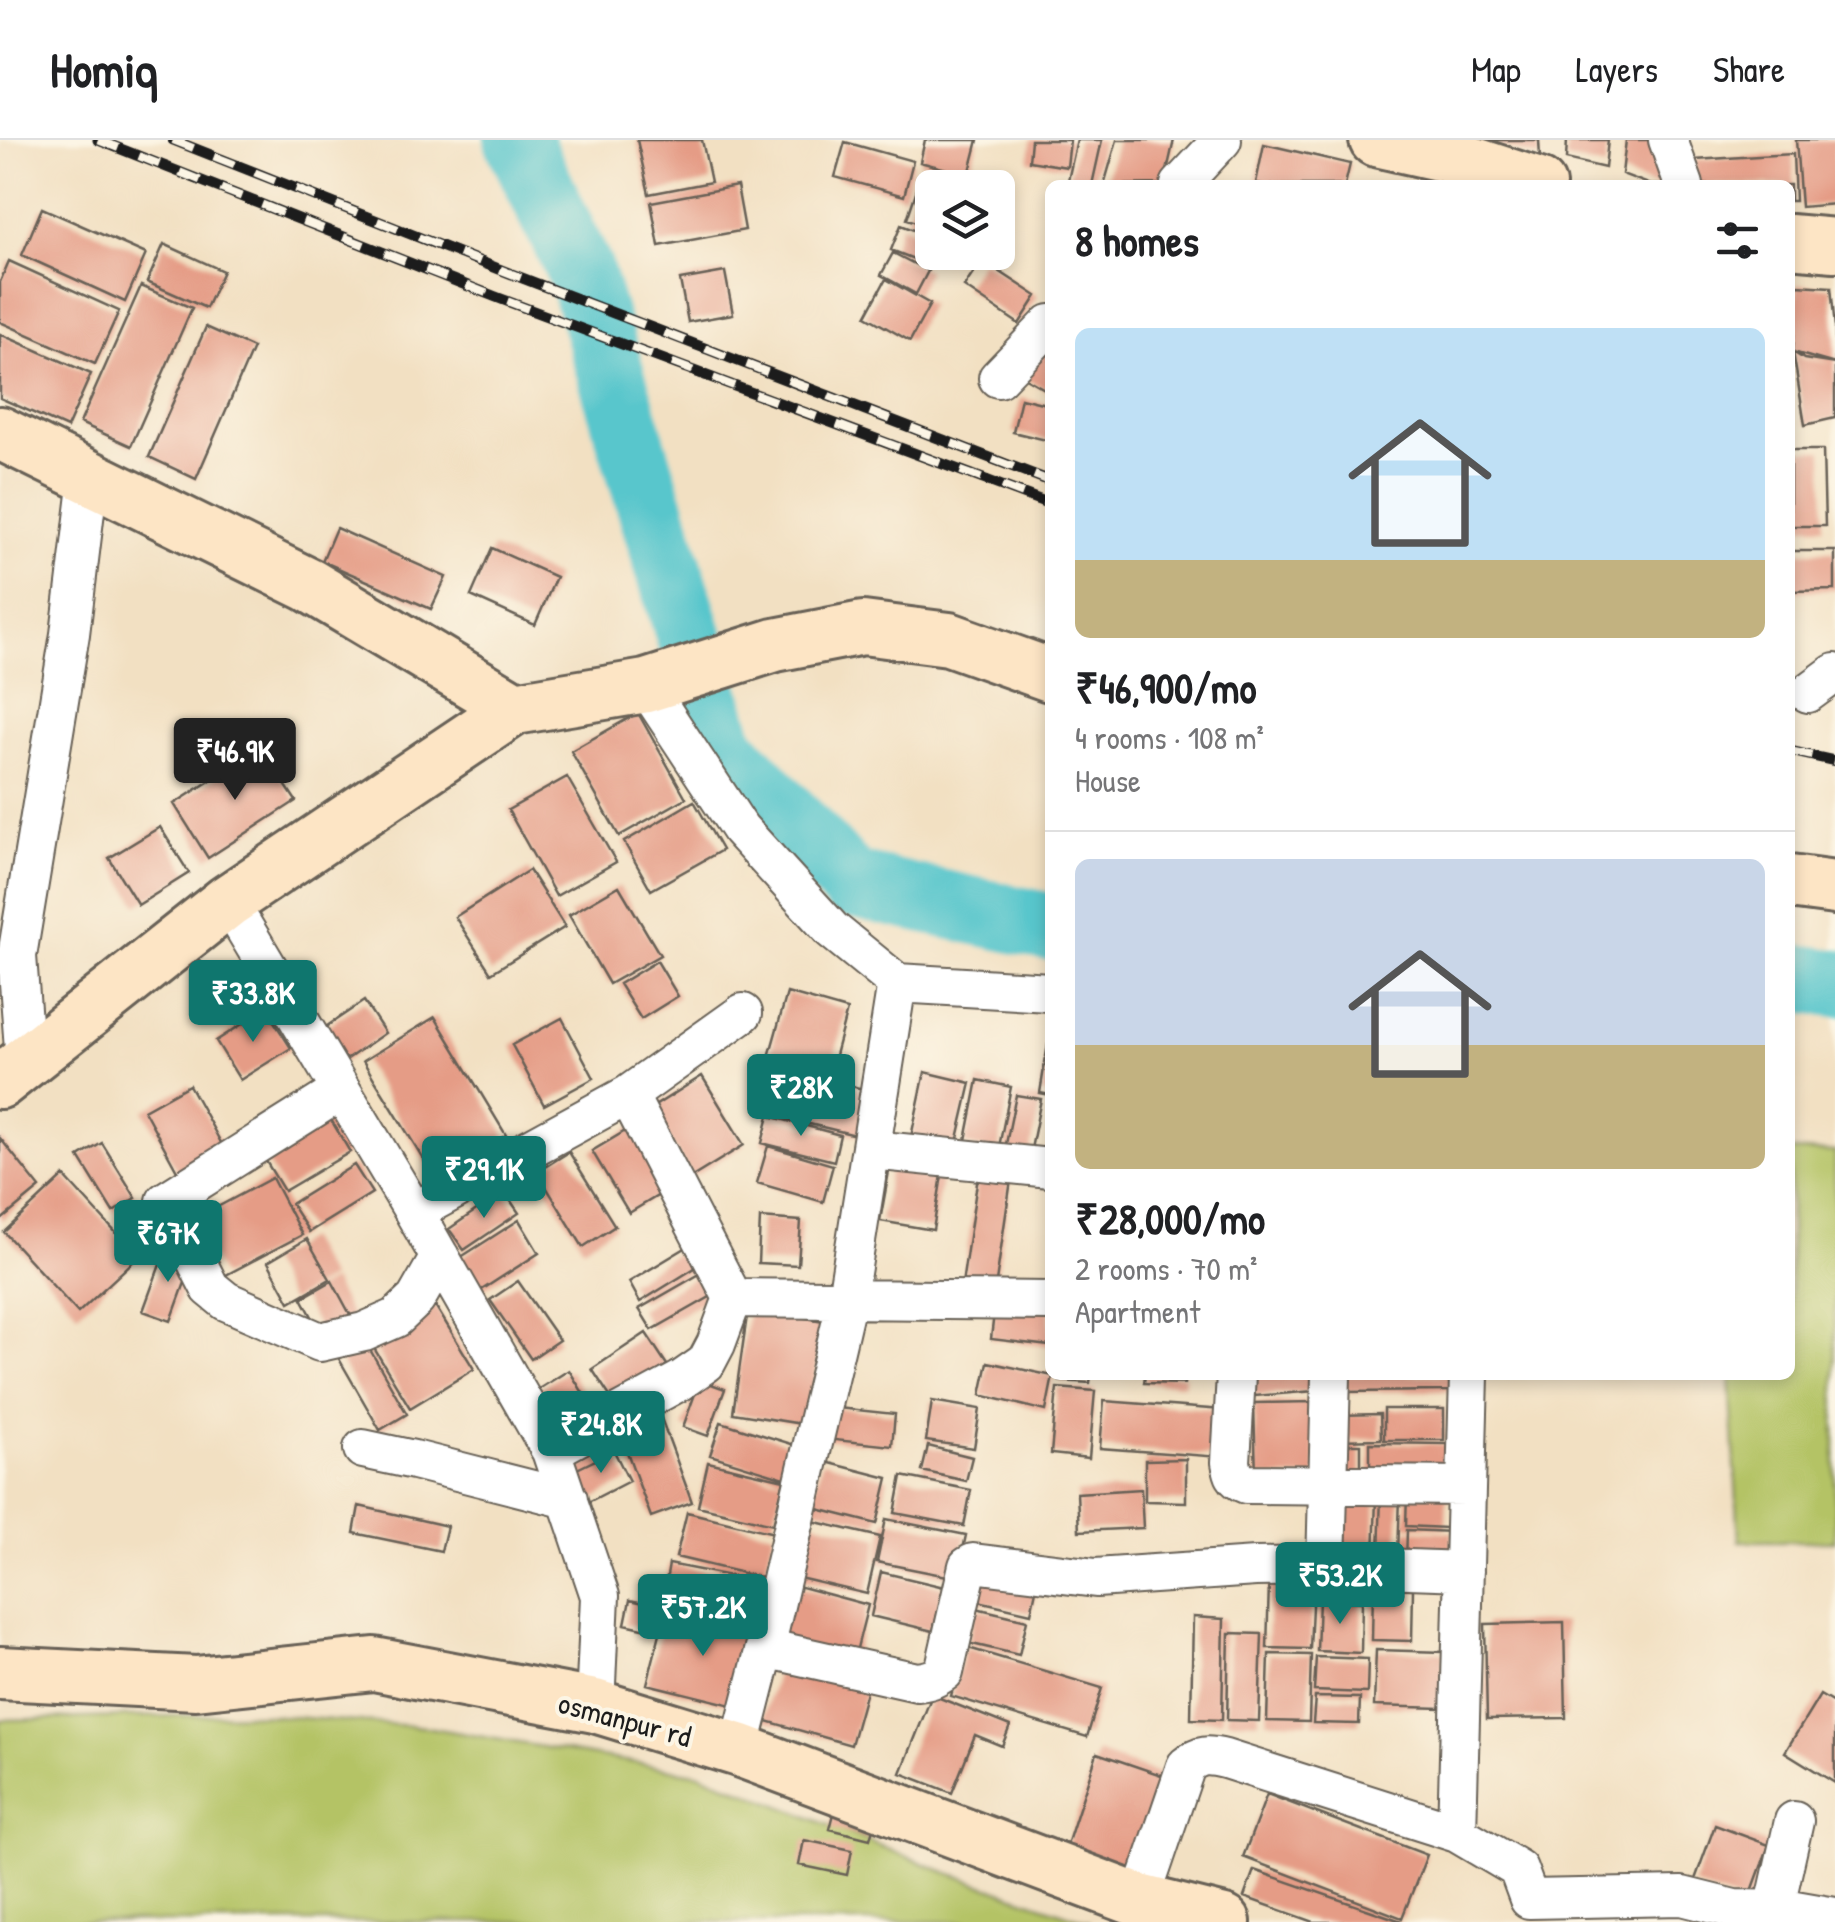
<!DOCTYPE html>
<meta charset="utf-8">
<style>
:root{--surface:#fff;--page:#f2f2f2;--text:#202124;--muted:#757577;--line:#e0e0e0;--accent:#0f766e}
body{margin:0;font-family:"Patrick Hand",sans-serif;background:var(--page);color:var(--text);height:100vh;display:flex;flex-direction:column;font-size:38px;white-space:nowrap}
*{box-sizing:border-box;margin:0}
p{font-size:32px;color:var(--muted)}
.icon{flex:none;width:55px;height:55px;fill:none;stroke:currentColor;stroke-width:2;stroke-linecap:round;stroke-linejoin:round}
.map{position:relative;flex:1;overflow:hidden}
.sheet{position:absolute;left:1045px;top:40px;width:750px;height:1200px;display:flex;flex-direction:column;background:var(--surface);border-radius:15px;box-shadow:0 5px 15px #0003}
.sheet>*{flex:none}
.fabs{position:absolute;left:915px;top:30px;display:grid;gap:20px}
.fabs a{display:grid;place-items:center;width:100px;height:100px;border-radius:15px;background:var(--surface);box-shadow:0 5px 15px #0003;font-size:50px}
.price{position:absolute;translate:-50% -85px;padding:0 22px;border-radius:10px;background:var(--accent);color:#fff;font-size:32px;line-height:65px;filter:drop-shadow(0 2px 5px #0008)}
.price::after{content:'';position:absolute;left:50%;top:60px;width:30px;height:22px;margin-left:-15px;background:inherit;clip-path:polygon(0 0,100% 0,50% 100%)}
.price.on{background:#222;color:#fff}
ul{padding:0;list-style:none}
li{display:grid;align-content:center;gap:20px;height:530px;padding:0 30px}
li+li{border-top:2px solid var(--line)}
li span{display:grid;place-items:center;height:310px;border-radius:15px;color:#555}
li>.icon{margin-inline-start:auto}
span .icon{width:180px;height:180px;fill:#fffc;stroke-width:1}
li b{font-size:42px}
h2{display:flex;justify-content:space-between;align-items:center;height:120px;padding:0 30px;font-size:42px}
header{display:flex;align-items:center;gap:60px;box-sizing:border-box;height:140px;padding:0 50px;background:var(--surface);border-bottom:2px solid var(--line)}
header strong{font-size:48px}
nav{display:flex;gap:55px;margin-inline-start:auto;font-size:35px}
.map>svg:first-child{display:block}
.green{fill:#b4c365;stroke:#687040;stroke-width:2.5}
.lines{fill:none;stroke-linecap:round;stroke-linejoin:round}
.river{stroke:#59c6cc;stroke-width:68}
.building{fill:#e59c86}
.street-casing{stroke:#676156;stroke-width:42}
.secondary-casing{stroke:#676156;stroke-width:58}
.street{stroke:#fff;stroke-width:38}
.secondary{stroke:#fde5c5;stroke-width:52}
.rail-casing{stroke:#1c1c1c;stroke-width:11}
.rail{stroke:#fcf5e5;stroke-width:8;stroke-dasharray:22;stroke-linecap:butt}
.labels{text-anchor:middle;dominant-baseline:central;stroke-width:8;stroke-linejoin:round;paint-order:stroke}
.street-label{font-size:30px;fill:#1c1c1c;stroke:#fcf5e5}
</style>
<header>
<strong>Homiq</strong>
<nav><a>Map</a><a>Layers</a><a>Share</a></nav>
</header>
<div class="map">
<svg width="1835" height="1782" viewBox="0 0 1835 1782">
<rect width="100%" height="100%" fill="#fcf5e5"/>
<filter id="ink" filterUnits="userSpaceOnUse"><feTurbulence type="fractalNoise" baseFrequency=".01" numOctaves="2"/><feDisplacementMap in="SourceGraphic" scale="20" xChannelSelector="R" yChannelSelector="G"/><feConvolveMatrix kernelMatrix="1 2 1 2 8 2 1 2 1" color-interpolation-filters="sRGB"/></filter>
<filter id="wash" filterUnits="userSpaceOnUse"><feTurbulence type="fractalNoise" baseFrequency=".0048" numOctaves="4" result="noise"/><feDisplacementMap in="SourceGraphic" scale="40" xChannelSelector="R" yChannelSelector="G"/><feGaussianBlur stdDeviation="2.25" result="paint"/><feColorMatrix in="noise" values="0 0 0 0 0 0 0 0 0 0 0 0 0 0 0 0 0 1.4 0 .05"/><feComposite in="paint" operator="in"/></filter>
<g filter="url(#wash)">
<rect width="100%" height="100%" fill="#f2e0c2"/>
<path class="green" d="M1790 1011 1835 1012V1401H1739L1730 1235H1790Z
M252 1574 426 1587 701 1634 940 1730 1090 1782H0V1580Z"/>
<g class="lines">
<path class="river" d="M518 0 580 131 723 608 851 744 1050 787
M1790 837 1835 843"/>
</g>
<g id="blocks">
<path class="building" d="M637 0H702L711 42 649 54Z
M925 0H978L969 35 920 22Z
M1031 0H1070L1067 27 1029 21Z
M1077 0H1102L1092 45H1067Z
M1117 0H1174L1164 44 1104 45Z
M1479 0H1539L1540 18Z
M1567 0H1608L1605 28 1566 19Z
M1626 0H1660L1673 45H1651L1622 34Z
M1796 0H1835V64L1801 67Z
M845 2 913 21 904 56 835 37Z
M1264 4 1350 24 1345 45H1266L1256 43Z
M1793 14 1795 61H1790V45H1697L1695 20Z
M923 31 955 42 953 48H932V87L907 79Z
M737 46 745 90 659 106 651 62Z
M42 68 146 114 125 162 22 115Z
M901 85 932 97 924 123 891 110Z
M164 104 223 131 206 168 147 142Z
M893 113 928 131 916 154 881 135Z
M982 120 1037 156 1019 184 964 147Z
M9 121 119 171 95 224 0 182V142Z
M725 132 733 174 688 182 680 140Z
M886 139 930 164 910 201 866 176Z
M1797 145 1831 147 1835 188V224L1793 212 1804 219 1835 224V278L1805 285 1793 212Z
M141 146 192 168 131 306 80 283Z
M206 187 253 208 196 339 149 317Z
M0 194 91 234 67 288 0 258Z
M1050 205V247L1048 251 1022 236Z
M1021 258 1050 265V301L1013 292Z
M1790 310H1823L1825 386H1790Z
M336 388 446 437 431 469 322 421Z
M492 408 556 437 535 485 471 456Z
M1790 411H1835V450L1790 451Z
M638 573 686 658 619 696 571 611Z
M261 608 296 661 208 718 174 664Z
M567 637 616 722 556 756 508 670Z
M694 661 722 710 651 750 624 702Z
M160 687 189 733 138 765 109 718Z
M529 730 565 787 491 833 455 777Z
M619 746 660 815 609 844 569 775Z
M657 821 678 856 641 879 619 844Z
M787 853 847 870 830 934 769 917Z
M364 861 385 893 343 922 321 890Z
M266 869 291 908 240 940 216 901Z
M435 877 506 995 435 1038 363 921Z
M562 878 594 938 544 965 512 905Z
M1048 904H1050V955L1040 953Z
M779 929 876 952 864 997 768 974Z
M925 932 971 943 956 1007 911 997Z
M702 936 744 1005 692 1037 650 969Z
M978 940 1011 947 998 1012 965 1005Z
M189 945 225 1010 180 1036 144 970Z
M1016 955 1041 959 1029 1019 1004 1014Z
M769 976 840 995 834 1021 762 1003Z
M330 978 350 1012 284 1051 264 1018Z
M632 987 669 1049 629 1073 592 1011Z
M0 998 40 1048 0 1081Z
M102 1003 136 1058 113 1072 79 1017Z
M768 1006 833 1025 823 1062 757 1043Z
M569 1012 615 1086 583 1107 537 1032Z
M354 1025 372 1053 309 1092 291 1064Z
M890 1026 942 1035 933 1090 880 1081Z
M979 1029 1012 1033 995 1149 962 1144Z
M64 1036 138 1117 78 1173 4 1092Z
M272 1038 302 1095 222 1137 193 1080Z
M504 1051 519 1073 464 1110 449 1089Z
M760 1078 801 1081 798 1125 758 1123Z
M519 1080 539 1113 480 1151 458 1119Z
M307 1099 330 1139 290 1162 268 1122Z
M687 1107 698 1126 640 1162 629 1142Z
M166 1108 194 1118 171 1181 143 1171Z
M705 1131 717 1153 652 1190 639 1169Z
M332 1141 352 1178 322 1195 302 1158Z
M518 1141 559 1200 531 1219 490 1160Z
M433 1162 474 1229 410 1268 369 1200Z
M995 1164 1050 1170V1206L991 1199Z
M748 1169 824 1181 808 1285 733 1273Z
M646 1193 667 1225 613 1261 592 1229Z
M365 1201 407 1274 380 1290 338 1217Z
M988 1222 1053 1236 1046 1271 981 1255Z
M569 1230 594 1271 559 1293 534 1252Z
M1060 1235H1091L1090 1243 1060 1241Z
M1145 1235H1185L1184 1244 1144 1243Z
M1253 1235H1313L1314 1251 1255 1256Z
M1341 1235H1450L1451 1251 1341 1252Z
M700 1240 725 1249 708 1296 683 1287Z
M1057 1248 1095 1251 1089 1318 1051 1314Z
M932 1261 980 1269 974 1308 926 1301Z
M1104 1261 1223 1270 1220 1317 1100 1308Z
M1314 1262 1316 1337 1256 1338 1254 1263Z
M828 1267 895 1274 892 1306 825 1299Z
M1384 1269H1444V1300H1384Z
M1380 1274 1381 1299 1338 1300V1275Z
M661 1278 692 1362 651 1377 620 1293Z
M721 1282 798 1306 788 1339 710 1315Z
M1370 1303 1448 1304V1337H1370Z
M1340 1304H1361V1338H1341Z
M928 1306 972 1317 966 1341 922 1331Z
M614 1311 629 1341 588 1362 573 1331Z
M1186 1319V1362L1145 1361V1320Z
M822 1321 888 1338 877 1384 810 1367Z
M708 1322 784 1340 773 1384 698 1366Z
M902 1336 971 1350 964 1386 895 1373Z
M1141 1349 1143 1388 1079 1391 1077 1353Z
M1407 1354 1447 1355 1446 1388 1406 1386Z
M1381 1355 1400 1356 1398 1415H1379Z
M1338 1356 1376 1357 1374 1418 1337 1416Z
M359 1366 447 1386 441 1411 354 1393Z
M687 1372 774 1393 764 1438 676 1417Z
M886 1379 966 1395 957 1438 877 1422Z
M808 1380 880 1397 867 1454 795 1437Z
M1407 1390 1453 1392 1451 1426 1406 1424Z
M669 1424 761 1442 753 1482 662 1465Z
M981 1429 1038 1441 1031 1473 974 1460Z
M881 1432 944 1447 933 1491 871 1476Z
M1269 1443 1313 1445 1310 1509 1267 1508Z
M790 1444 868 1465 854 1520 776 1499Z
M1373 1448 1413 1449 1412 1501 1372 1500Z
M630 1460 662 1467 656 1491 625 1484Z
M1319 1460 1362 1462 1361 1513 1317 1511Z
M976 1468 1027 1480 1019 1515 968 1503Z
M666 1470 758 1494 740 1567 647 1544Z
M1193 1477 1224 1479 1222 1580 1191 1579Z
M1564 1482 1566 1578 1487 1579 1485 1484Z
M1229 1493 1262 1494 1259 1581 1227 1580Z
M965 1507 1102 1548 1087 1597 951 1556Z
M1376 1510 1444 1512 1442 1568 1374 1566Z
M1269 1514 1311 1515 1309 1582 1267 1581Z
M1316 1517 1368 1519 1367 1553 1314 1551Z
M780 1520 868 1544 851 1605 763 1580Z
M932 1555 1010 1586 1002 1606 975 1595 952 1653 901 1633Z
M1820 1555 1835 1564V1643L1785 1612Z
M1315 1557 1360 1558 1359 1584 1313 1583Z
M1097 1613 1173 1639 1142 1733 1066 1708Z
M1267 1654 1427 1715 1402 1778 1243 1717Z
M836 1666 876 1677 870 1699 830 1689Z
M1715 1685 1769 1705 1747 1765 1693 1745Z
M804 1700 852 1710 847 1735 799 1725Z
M1254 1730 1401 1781V1782H1314L1244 1757Z"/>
</g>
</g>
<g filter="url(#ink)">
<use href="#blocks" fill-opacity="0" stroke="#676156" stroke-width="2.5"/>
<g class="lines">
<g class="street-casing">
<path id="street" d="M1668 0 1684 45
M1180 45 1222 0
M998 238 1050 184
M646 546 740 689 832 790 897 843 1050 852
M1808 553 1835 533
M228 761 414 1072 551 1311 600 1456 595 1566
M25 922 17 816 70 494 89 338
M341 951 166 1061 210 1148 226 1161 320 1202 364 1192 396 1178 416 1159 440 1117
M628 955 733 1158 1050 1161
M872 1010 1050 1028
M414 1072 628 955 743 873
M1236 1235 1231 1322C1233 1333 1234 1340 1246 1344L1466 1346
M1331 1235 1326 1426 1464 1431
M363 1309 414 1320 568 1359
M551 1311 680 1241 706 1223 716 1204 733 1158
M765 1508 917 1542C928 1541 935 1539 944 1532L968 1426 973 1423 1096 1438 1255 1427 1326 1426
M739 1610 765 1508 847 1158 897 843
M1457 1693 1469 1235
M1140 1761 1186 1626C1200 1614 1208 1615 1225 1619L1457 1693 1518 1729 1529 1759 1682 1756 1734 1769 1795 1770 1835 1777
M1774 1770 1794 1681"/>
</g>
<g class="secondary-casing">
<path id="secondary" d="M1376 0 1456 18 1539 45
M1790 101 1835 105
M0 293 309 445 515 568
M1790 742 1835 748
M0 942 228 761 515 568 646 546 775 505 863 488 949 499 1050 535
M0 1533 196 1543 374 1524 595 1566 739 1610 1140 1761 1224 1782"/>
</g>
<use href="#street" class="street"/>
<use href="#secondary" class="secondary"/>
<g class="rail-casing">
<path id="rail" d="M98 0 496 157 1050 364
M173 0 504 131 1050 341
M1790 611 1835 621"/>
</g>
<use href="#rail" class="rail"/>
</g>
</g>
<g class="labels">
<g class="street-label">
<text transform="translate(625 1579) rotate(15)">osmanpur rd</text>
</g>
</g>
</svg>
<div class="fabs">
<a><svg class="icon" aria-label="layers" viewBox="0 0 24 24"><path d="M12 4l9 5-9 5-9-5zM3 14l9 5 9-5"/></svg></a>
</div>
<b class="price on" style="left:235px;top:663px">₹46.9K</b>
<b class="price" style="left:253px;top:905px">₹33.8K</b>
<b class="price" style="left:801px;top:999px">₹28K</b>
<b class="price" style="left:484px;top:1081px">₹29.1K</b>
<b class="price" style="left:168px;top:1145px">₹67K</b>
<b class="price" style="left:601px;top:1336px">₹24.8K</b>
<b class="price" style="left:1340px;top:1487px">₹53.2K</b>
<b class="price" style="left:703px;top:1519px">₹57.2K</b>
<section class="sheet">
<h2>8 homes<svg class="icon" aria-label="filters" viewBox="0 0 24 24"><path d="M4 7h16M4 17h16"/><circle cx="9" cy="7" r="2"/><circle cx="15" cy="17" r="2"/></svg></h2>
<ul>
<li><span style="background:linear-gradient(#bfe0f5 75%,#c2b280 0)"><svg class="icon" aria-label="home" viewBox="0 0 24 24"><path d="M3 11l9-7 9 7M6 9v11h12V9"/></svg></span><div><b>₹46,900/mo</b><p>4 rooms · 108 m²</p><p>House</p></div></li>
<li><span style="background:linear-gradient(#c9d6e8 60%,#c2b280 0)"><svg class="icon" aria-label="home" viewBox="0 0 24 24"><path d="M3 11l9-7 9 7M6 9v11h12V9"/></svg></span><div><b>₹28,000/mo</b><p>2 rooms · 70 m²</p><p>Apartment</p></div></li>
</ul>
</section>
</div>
